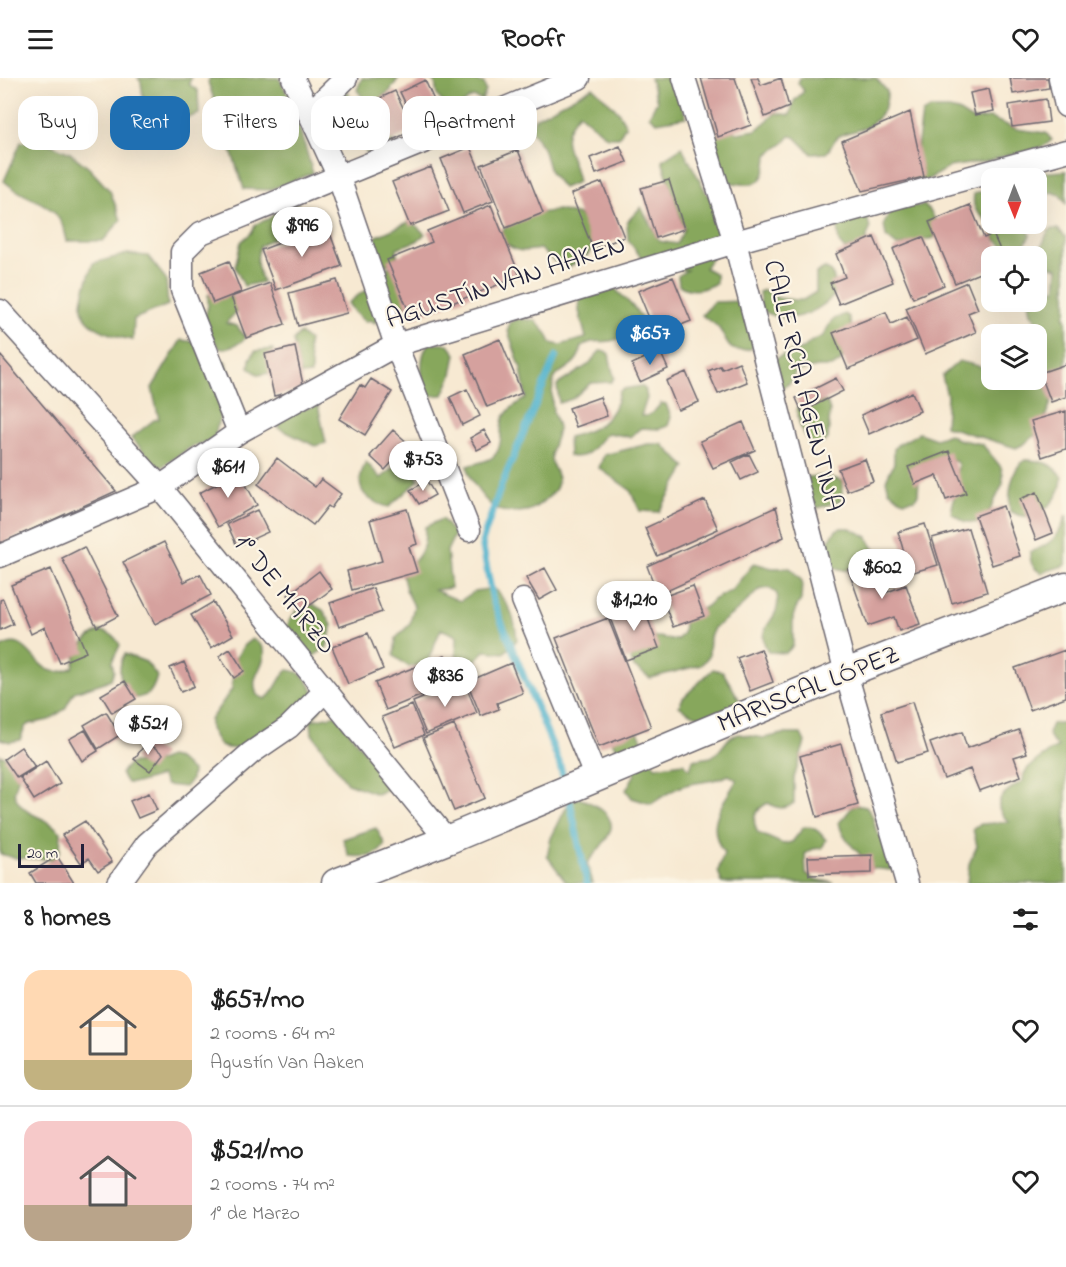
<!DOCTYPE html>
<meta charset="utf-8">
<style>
:root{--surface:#fff;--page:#f6f6f6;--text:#222;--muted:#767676;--line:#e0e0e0;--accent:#1f6fb2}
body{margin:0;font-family:"Indie Flower",sans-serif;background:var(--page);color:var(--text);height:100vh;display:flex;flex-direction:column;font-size:22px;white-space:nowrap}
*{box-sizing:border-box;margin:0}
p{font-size:20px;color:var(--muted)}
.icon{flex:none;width:33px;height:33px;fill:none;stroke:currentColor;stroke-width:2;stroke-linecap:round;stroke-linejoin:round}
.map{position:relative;height:805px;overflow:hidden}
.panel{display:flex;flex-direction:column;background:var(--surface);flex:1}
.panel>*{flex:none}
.top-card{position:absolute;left:18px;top:18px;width:600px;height:54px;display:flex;gap:12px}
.needle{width:39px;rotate:179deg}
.controls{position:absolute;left:981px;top:90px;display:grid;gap:12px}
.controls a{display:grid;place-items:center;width:66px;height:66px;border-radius:12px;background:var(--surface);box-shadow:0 6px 24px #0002;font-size:30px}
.scale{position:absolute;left:18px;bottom:15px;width:66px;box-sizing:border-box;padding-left:6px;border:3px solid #22223b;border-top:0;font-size:16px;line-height:21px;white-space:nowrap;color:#22223b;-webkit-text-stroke:4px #fcf5e5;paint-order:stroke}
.price{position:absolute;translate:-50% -51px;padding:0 14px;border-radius:21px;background:#fff;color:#222;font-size:20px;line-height:39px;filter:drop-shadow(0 2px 3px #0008)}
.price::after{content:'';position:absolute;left:50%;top:36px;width:18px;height:14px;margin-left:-9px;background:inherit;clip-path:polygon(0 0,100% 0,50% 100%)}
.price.on{background:var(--accent);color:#fff}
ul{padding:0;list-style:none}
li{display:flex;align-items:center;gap:18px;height:150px;padding:0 24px}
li+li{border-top:2px solid var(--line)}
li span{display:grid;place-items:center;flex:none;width:168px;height:120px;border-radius:18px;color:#555}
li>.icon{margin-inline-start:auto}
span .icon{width:72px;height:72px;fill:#fffc;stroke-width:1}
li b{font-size:26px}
h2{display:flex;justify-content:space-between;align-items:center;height:72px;padding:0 24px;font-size:26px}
.chip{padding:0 21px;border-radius:18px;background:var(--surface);box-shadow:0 6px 24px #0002;font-size:21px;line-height:54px}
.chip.on{background:var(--accent);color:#fff}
header{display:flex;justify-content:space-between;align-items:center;height:78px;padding:0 24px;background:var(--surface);font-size:27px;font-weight:800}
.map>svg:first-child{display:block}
.forest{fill:#87a75c;stroke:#54644c;stroke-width:1.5}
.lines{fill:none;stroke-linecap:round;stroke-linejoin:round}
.stream{stroke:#4db1cc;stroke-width:7}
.building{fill:#d5a19e}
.minor-casing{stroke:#6d6870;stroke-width:25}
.tertiary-casing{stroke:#6d6870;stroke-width:31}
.minor{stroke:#fff;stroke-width:22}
.tertiary{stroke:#fff;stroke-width:28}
.labels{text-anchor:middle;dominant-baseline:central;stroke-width:4.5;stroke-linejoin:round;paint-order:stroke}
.street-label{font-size:27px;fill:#22223b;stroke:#fcf5e5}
</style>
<header><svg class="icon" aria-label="menu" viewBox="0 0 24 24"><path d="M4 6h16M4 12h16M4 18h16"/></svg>Roofr<svg class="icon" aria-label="heart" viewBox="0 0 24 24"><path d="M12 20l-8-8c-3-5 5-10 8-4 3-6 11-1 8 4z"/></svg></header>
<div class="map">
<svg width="1066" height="805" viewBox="0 0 1066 805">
<rect width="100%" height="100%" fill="#fcf5e5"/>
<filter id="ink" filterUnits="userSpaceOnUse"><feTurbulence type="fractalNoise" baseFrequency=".0167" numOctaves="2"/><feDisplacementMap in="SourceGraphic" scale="12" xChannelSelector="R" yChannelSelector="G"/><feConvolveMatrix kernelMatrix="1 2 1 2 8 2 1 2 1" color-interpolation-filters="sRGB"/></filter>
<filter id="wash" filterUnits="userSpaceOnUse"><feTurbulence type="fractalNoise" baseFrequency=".008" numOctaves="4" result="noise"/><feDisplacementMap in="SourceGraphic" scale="24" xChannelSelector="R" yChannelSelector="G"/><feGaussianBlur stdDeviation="1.35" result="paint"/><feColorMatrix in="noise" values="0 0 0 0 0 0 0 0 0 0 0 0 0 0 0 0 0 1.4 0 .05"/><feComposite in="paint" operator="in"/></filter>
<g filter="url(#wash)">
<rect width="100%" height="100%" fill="#f7e9d2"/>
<path class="forest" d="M138 0H191L189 6 198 13 199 36C186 41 172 43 158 46L143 19 141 4Z
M210 0H279L292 25 313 95 269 112 244 111 208 4Z
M362 0H398V1L390 13 381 19 380 25 365 30 366 24 357 12Z
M428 0H466L484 5 486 13 482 22 473 19C465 22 461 30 452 34L437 18 435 4Z
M650 0H672L686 39 657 44 649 38 657 23Z
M800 0H876L887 13C888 31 877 46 859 52 853 54 846 54 841 57 833 60 832 70 826 75L812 76 795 59 790 58 784 65 767 77C766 108 755 109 727 104L710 48 719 40 737 55 756 52 776 35 790 37 794 23 804 13 798 5Z
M593 9 618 33 626 47 619 59H607L579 35C554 64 573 72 578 104L563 110 550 94 543 70 531 52 535 40Z
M348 12C349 16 350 23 353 26 359 34 363 37 359 48 347 43 335 46 325 37Z
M930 31H949L958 33 972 42 990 40 1017 51 1046 55 1052 62 1044 68 1026 74 1008 77 988 83 949 89 922 105 913 107 908 99 917 71 922 36Z
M373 44 392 59 395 69 366 75 363 64 367 58 365 45Z
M21 64H45L70 75 89 90 110 113 121 142 103 163H67C59 119 31 128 4 103Z
M682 69 707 116 717 129 718 154 713 178 705 190 716 196V205C703 212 692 215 679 207L678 198 687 192 649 190 628 162 627 144 641 129 659 163 677 166 684 151 662 82Z
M1066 93V126L1060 117 1052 114 1037 120 1036 100H1023L1030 95Z
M991 113 992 146H1026L1030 157C1023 176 1002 173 993 157 992 155 991 151 990 148 982 134 971 137 974 116L978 114Z
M298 125 302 136 290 154 275 159 260 168C255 182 257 191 263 204L244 208 235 189 241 164 251 155 256 146 268 141 283 129Z
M924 127C934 134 940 149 934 160L897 168 886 159 884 146 890 133 900 130Z
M558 132 579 137 594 156C592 179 586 179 567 190L554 183 540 171C519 175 512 174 499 157L510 142 515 139Z
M867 138 870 151 865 164 845 172 839 165 837 148 840 144Z
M411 143 425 156 417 163 397 170V183L383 188 367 176 377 158Z
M1052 151H1058L1066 159V233L1064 239 1066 240V288L1039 354 1024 366 1016 370 945 348 947 317 942 298 959 283 991 291 992 302H1036V256L1041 250 1031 235 1029 224H1036L1037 211 1046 209 1056 212 1058 190 1048 187 1037 198 1036 178H1028L1039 175 1048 153Z
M127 176 148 178 166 201 168 227 134 241 133 262C115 259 81 249 82 227 82 215 90 196 93 185Z
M388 189 403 190 418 205 406 228 392 224 382 194Z
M824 190C836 194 837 209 833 219 814 237 784 249 761 231L759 214 764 212 778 220 797 222H803L816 214V195Z
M611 207C624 220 640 232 646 250L639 257C629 257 621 261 610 263 598 265 594 261 582 268 577 294 555 289 553 306 552 314 552 325 553 333 554 339 558 345 558 351 557 360 551 369 551 378 550 391 564 398 555 412 551 418 537 429 530 432 524 434 508 435 502 433 488 430 468 402 467 388 488 382 500 383 501 357 501 351 501 344 504 339 509 330 518 325 526 320L521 291 508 253 509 245 517 241 535 242 547 256 551 265 560 267 586 260 579 233 580 215Z
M364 213H373L381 236 375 245 370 242 365 244 354 234 348 225Z
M219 215 237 221 239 231 226 245 237 248 246 260C238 267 231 270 220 271L215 263 202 250 208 228V217Z
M746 223 756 263 751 271C724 276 730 265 718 249 714 245 706 241 702 237L714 224Z
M845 236 849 239 851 248 845 276 840 284 832 289H818L796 293 790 305 782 310 775 281 789 274 803 271 810 264 823 258 832 242Z
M300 255 309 263C305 274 313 282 311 296L301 297 293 263Z
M181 262 197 264 226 284 236 309 219 331 220 338 214 361 191 369 160 390 131 360 154 342 159 341 152 310Z
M428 266H448L456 276 452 297 443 317 427 318C421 301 418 282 428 266Z
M273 271 272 282 275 294 259 297 249 290 250 281 255 273Z
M600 273H605L609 276 614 300 611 304 591 305 572 321 559 325 557 307 588 287Z
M641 308 645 311 647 320 641 338C650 339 656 332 661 325L666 326 671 339 668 348 659 351 641 350 630 359 608 355C594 365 591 383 569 378L568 359C595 353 614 343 619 314L623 311Z
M827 324 830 333 828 361 821 366 813 367C801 356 798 345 797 329L806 326Z
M318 327 326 365 315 368 278 350 284 337Z
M919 355 936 361 949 356 957 361 982 366 1001 389 1003 396V406L987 438 980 445 965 444 951 435 956 411 958 386 955 383 949 382 919 401 918 416 915 421 905 423 901 422 889 412 886 402 894 385V371L897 367Z
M648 366H662L686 389 659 434 640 433 630 412 599 390 604 377Z
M1025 382C1040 382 1055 385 1062 400 1061 420 1047 433 1028 439L1018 437 1010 433C1008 418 1011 390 1025 382Z
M366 384 381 400 400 385 411 390 419 402 389 429C362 422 353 409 366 384Z
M826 398 843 403 841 423 818 430 808 418 807 399Z
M1066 438V487L1041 495C1032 489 1030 485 1030 474 1050 467 1059 459 1066 438Z
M442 441 455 456 447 473 451 510 434 512 460 523 475 513 494 510C510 528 515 538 517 562L504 575 485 573 472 586 456 577 457 558 441 551 427 585 409 589 394 578 396 560 410 546 414 528 406 512 402 495C419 480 426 473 425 449Z
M841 450H850L868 459C869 467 879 473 877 480 874 495 835 498 827 482 825 479 825 472 825 468L836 452Z
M754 485 772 490H790L802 503 801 522 796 530 793 539V568L786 575 768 574C752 546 783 545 777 516L769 510 759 512 738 532 714 550 710 559 709 578 701 587 650 600 634 589 630 580C637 573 645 558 657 559 664 559 668 562 677 562L683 555 684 545 691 537 707 528 714 521 731 513Z
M306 523 323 532 332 547 327 569 314 578 288 567 284 556 290 541Z
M99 553C110 554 115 558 120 567L112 584 114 593 111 601 102 605 74 614 65 631 49 642 29 646 25 649 20 662 10 664 0 661V611C3 602 0 582 0 570 34 548 33 611 73 589 76 571 84 562 99 553Z
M252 561C276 573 259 586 255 602 254 608 255 612 257 617L265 621C276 614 277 602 287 592 309 593 312 613 321 630L312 642 336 637 392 709 377 716 347 705 312 656 311 643C297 644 282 645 269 649 246 656 249 678 220 668L210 651V642L232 611 234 583 244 567Z
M125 576 146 584 157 598C151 621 145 618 124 622 123 607 115 589 125 576Z
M713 591 723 594 742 626 726 642C708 640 694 640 679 628L683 620Z
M1066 644V805H967L969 786 977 768 973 751 981 746 1009 744C987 724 1004 714 1023 703 1023 700 1024 695 1026 693 1029 687 1051 672 1058 669L1052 663 1048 655 1052 646Z
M637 651 655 689 683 685 690 691 693 682 711 679 718 674 730 659 739 656 764 660 783 656H801L805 664 794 700V725C784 732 778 731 768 725 754 732 751 741 758 755L783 766 792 764 804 749C815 749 819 753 826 762L822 770 813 771 805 776 806 795 814 801 834 805H722L718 793 724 775C704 746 722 727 737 702L729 697C715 704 701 703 686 707 674 710 662 719 651 726L632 720 626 712 635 696 610 661Z
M0 677 9 680 19 697 14 715C20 732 30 735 45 742 51 745 56 750 61 754L60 773 54 781 15 780 0 776Z
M169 679 178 681 192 693 191 702 185 709 166 707 161 698 137 705H127L121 696C131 680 134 686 150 685 156 685 163 681 169 679Z
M578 720C591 724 617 736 610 754 606 765 594 776 587 785L593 805H567L547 778 551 760 569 724Z
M855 727 866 729 872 737 877 755 900 775V793L871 790C861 773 842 765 839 744 846 739 848 732 855 727Z
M376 750 385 766C377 781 364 779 349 778L343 761Z"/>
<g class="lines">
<path class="stream" d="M556 278 501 408 482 464 493 523 559 684 565 705
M569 719 587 805"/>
</g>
<g id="blocks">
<path class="building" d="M701 0H735L751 47 718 59Z
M751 0H758L761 7 781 0 789 29 765 39Z
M1010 0H1048L1049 10 1013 16Z
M425 2 436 27 412 39 400 14Z
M989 11 994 33 975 37 970 15Z
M395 13 414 52 386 65 367 26Z
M1046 21 1049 44 1012 49 1009 27Z
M910 34 924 99 862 113 842 63Z
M620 68 627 84 596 96 590 80Z
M470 69 493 123 463 135 441 81Z
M518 72 543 135 506 150 481 87Z
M431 89 449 133 410 148 392 104Z
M669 102 684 151 656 160 641 110Z
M602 104 624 159 593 171 571 116Z
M491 127 520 198 412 241 387 182 432 164 427 153Z
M970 127 984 160 993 156 1001 174 992 178V190L955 205 929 144Z
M327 147 342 188 276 212 261 172Z
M874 159 893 204 839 226 830 205 845 199 836 176Z
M923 159 944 207 913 220 893 171Z
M229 183 241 214 213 225 201 194Z
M673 199 691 243 656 257 638 213Z
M337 202 347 235 298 248 289 215Z
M967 204 978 231 968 235 976 254 925 276 906 230Z
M270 205 285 246 246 260 231 219Z
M886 234 891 246 907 239 917 262 848 291 833 255Z
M500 261 522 315 487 329 465 276Z
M295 269 304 311 274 318 265 276Z
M660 273 668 291 640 304 632 286Z
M0 277 116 413 0 466Z
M739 284 747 304 718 316 708 293 720 288 722 291Z
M1066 286V319L1051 324 1040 295Z
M686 294 699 324 678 332 666 303Z
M836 300 843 313 802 334 796 320Z
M371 301 392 314 365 357 339 341 360 307 365 310Z
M467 311 480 338 462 347 450 319Z
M912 314 920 333 869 356 861 337Z
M600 319 607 338 576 349 569 330Z
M1066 333V371L1042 379 1031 343Z
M743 344 755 372 713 390 700 363Z
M393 352 409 366 385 392 370 378Z
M484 352 491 365 477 372 470 360Z
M949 373 966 415 946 422 937 397 915 406 908 389Z
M749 376 758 394 741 402 732 384Z
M277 380 315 409 321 401 341 416 331 430 328 428 313 447 258 406Z
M865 381 873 403 847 413 838 391Z
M239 394 257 427 218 449 199 415Z
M427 403 435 417 419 426 410 412Z
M1037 414 1053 455 1036 462 1020 421Z
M705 422 718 451 657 478 645 450Z
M1003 428 1020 478 992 487 975 438Z
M776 429 784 459 658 517 647 488Z
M407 431 417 466 409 469 417 494 352 512 347 493 382 483 370 442Z
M257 432 268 454 237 468 227 446Z
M925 446 938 487 910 495 898 454Z
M968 450 987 514 952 525 932 460Z
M164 464 184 504 200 496 211 517 155 546 123 484Z
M84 469 118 538 97 549 62 480Z
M870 483 882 516 906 507 920 546 899 553 894 539 868 548 848 491Z
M545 490 557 512 539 522 526 500Z
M51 491 86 574 60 585 45 549 31 556 11 507Z
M319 493 332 511 301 534 288 517Z
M693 508 704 538 673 549 662 519Z
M373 510 382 534 339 549 330 525Z
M3 521 13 546 0 552V522Z
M213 524 233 557 211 570 191 537Z
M642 525 659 570 626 582 609 537Z
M608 540 651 649 599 669 556 560Z
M368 555 383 591 348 606 332 569Z
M230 571 244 593 234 600 219 578Z
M761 571 773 604 750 613 737 580Z
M1065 572 1066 619 1030 632 1015 590Z
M445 577 456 603 386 632 375 605Z
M184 584 194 608 181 614 170 590Z
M511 585 523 615 497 625 499 631 481 638 467 604Z
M125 603 136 621 112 635 101 617Z
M464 603 477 635 426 656 413 624Z
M912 624 928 675 897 684 881 634Z
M412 627 424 657 395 669 382 639Z
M106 634 120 657 98 671 84 647Z
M454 647 485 720 454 733 423 660Z
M85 652 98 673 82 683 69 661Z
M1019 652 1027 675 1014 679 1021 698 979 713 970 691 944 701 930 665 962 654 967 670Z
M147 664 163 676 150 693 134 681Z
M841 666 858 727 817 739 800 678Z
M21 669 35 689 17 700 4 681Z
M46 683 60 706 34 722 20 700Z
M149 715 157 732 138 740 130 723Z
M85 743 112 784 98 793 89 780 81 785 62 757Z
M872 777V795L809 797 808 779Z
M57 778 74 805H36L30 795Z"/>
</g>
</g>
<g filter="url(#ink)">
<use href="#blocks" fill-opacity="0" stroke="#6d6870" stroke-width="1.5"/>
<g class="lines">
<g class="minor-casing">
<path id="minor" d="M293 0 338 97 396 267 469 452
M684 0 735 164 846 595 907 805
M1060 0 1066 28
M309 36 346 0
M0 233 160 409 447 762
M239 354 182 212V174L201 155 579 0
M0 478 160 409 239 354 396 267 735 164 1066 73
M523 522 596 700
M119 805 147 766 251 675 289 649 325 613"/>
</g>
<g class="tertiary-casing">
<path id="tertiary" d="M336 805 447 762 846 595 1066 509"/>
</g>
<use href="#minor" class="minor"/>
<use href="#tertiary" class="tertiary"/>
</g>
</g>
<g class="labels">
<g class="street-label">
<text transform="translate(506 205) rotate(-18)">AGUSTÍN VAN AAKEN</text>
<text transform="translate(802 308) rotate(76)">CALLE RCA. AGENTINA</text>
<text transform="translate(284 517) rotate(51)">1° DE MARZO</text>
<text transform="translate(809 612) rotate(-22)">MARISCAL LÓPEZ</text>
</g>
</g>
</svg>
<div class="controls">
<a><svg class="needle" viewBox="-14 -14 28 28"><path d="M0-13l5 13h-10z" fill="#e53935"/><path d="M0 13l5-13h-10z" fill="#767676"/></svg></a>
<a><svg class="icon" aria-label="locate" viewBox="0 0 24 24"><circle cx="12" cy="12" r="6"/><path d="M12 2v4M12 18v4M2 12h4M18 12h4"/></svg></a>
<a><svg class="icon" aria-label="layers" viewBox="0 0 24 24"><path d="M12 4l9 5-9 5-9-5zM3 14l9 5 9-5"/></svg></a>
</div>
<div class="scale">20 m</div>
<b class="price" style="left:302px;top:180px">$996</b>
<b class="price on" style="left:650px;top:288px">$657</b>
<b class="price" style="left:423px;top:414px">$753</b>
<b class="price" style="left:228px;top:421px">$611</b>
<b class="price" style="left:882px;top:522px">$602</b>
<b class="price" style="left:634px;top:554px">$1,210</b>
<b class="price" style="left:445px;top:630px">$836</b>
<b class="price" style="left:148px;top:678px">$521</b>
<div class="top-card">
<a class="chip">Buy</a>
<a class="chip on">Rent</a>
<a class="chip">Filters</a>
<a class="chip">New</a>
<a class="chip">Apartment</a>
</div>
</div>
<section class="panel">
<h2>8 homes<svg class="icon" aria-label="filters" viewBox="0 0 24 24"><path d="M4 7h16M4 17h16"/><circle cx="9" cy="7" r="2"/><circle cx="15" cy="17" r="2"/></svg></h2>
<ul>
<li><span style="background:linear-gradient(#ffd9b3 75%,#c2b280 0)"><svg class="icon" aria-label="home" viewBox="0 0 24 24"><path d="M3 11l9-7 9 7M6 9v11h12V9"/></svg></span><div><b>$657/mo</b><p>2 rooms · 64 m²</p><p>Agustín Van Aaken</p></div><svg class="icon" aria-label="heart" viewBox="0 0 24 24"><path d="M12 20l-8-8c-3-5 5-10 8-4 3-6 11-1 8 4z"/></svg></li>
<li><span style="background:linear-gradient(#f6c9c9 70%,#b9a48a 0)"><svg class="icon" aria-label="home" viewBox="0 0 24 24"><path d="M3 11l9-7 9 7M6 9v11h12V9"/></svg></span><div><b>$521/mo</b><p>2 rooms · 74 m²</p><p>1° de Marzo</p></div><svg class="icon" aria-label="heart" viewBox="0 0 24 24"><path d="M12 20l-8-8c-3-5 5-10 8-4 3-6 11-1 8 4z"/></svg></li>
</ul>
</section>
